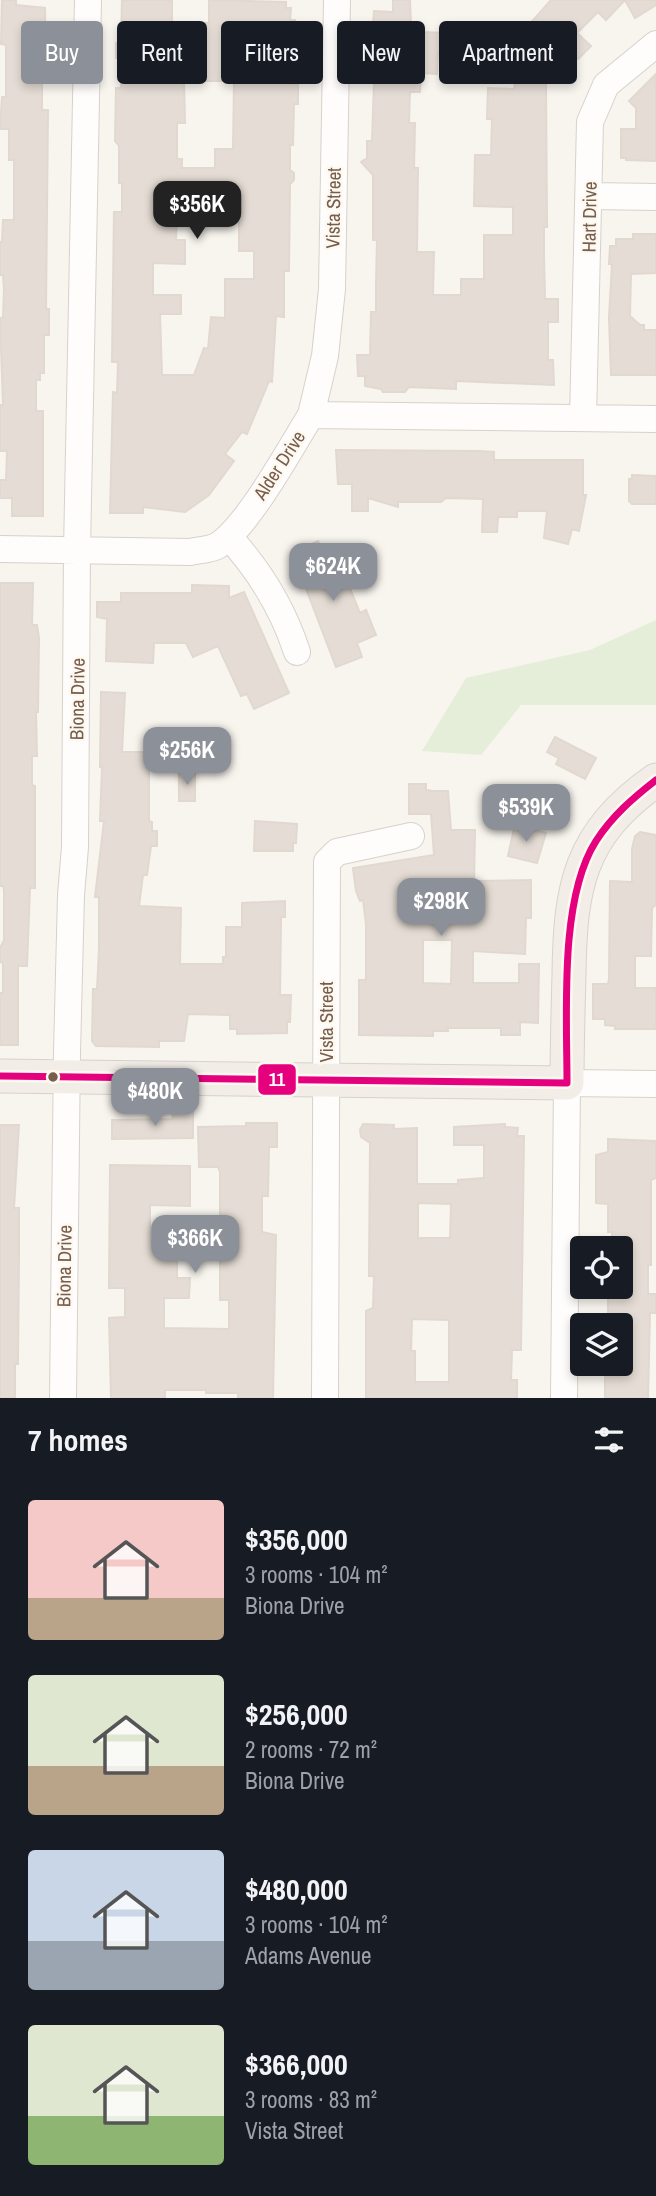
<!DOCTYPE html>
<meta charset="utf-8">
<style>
:root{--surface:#171b24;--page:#20242c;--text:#f1f3f6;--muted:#9ea1a6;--accent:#8c9099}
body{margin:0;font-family:"Archivo Narrow",sans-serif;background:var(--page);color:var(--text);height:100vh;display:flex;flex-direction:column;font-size:26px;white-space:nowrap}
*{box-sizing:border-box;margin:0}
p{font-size:23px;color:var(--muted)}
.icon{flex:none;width:38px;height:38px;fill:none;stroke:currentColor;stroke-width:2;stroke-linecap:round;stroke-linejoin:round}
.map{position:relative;height:1398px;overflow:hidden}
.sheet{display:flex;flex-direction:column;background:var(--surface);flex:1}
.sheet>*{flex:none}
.top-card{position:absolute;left:21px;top:21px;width:614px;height:63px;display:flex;gap:14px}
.tools{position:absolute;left:570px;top:1236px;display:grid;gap:14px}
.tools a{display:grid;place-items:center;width:63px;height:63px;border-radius:7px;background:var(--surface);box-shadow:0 4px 10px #0003;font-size:35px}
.price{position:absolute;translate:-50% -60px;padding:0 16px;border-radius:14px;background:var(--accent);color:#fff;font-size:23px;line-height:46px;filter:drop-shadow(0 2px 4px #0008)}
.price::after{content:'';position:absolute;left:50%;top:42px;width:21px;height:16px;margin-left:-10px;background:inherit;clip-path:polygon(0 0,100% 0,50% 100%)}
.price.on{background:#222;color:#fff}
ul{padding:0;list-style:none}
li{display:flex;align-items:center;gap:21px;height:175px;padding:0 28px}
li span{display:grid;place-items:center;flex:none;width:196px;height:140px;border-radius:7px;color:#555}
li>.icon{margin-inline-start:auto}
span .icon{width:84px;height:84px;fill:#fffc;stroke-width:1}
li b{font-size:30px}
h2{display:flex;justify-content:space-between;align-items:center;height:84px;padding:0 28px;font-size:30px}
.tag{padding:0 24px;border-radius:7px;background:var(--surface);box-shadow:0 4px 10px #0003;font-size:24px;line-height:63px}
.tag.on{background:var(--accent);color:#fff}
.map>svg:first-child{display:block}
.green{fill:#e5eed9}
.building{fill:#e5ddd5;stroke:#e1d8d0;stroke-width:2;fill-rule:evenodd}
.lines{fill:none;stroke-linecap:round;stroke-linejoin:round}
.minor-casing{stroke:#d7d1cc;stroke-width:28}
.major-casing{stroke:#d9d1cb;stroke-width:35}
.minor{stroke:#fefdfc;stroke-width:26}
.major{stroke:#f2eee7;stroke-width:33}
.bus-1-casing{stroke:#fef9f0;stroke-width:12}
.bus-1{stroke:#e5007d;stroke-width:7}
.bus-dot{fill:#765d4d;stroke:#fef9f0;stroke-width:2.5}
.labels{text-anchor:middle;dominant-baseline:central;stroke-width:5;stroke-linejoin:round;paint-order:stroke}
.street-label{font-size:19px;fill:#765d4d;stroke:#fef9f0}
.line-badge{stroke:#fef9f0;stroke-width:2.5}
.badge-label{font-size:19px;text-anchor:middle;font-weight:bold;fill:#fff}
</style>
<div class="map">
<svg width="656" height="1398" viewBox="0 0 656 1398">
<rect width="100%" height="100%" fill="#f8f4ee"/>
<path class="green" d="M656 620V705H521L481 755 422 751 466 678 590 650Z"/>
<path class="building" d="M2 0H16V5L45 8 46 75 42 74V110H48L46 309H49V335H44V373H40V380H36V411H43V516H12V498H0V480H6L7 451H0V405H3L0 318H3L4 289 3 275H0V242H2L3 220H14V160H9V129H0L2 97H6V45L1 44Z
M122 0H172V23H209V0L286 2V8H291L290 20H295L291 84H298V104H294L293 145H290V170L294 173V180L290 184 289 271H284V317L276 316 272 382 269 381 247 434 242 432 225 454 234 461 209 495 185 512 143 507V513H110L113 392 117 393 118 362H112L114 212H122V183H119V146L115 141 116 88H121V58H116V43H121ZM184 81H234L233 149H215V168H182V159H177V123H185ZM177 209 239 210V251H254V279H225V318L211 317 208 349 204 348 194 375H162L160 314H181V295H153V263L185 264V240H176Z
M393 0H410L411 25 418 26V32L451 33V52H438L437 74 421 73 420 92H410L409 123H415L414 168H418L417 252H434L433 295H461V279H484V235H513V207L474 206 475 155H491L492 119H487L488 88 514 89 515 83 546 82 547 227H544V257L545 299H558V322H548V360H553L554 385 456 381V389L409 387 405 392H383L381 389 365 386V376H358L357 355H370L371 312H376V283L377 240H373V175L361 162 367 158V141H372L374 82H365L366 63H370L374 11 393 12Z
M551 0H656V5L635 18 625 0 606 20 598 12 577 33 591 46 578 59 568 49 548 71 523 48 528 42 520 35Z
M656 74V161L626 160V158H621V129H636V108L629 101Z
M633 234H656V273L631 274 630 316 640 325H644V330H656V375H611L609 318 612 264H609L610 246H616V239H633Z
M336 450 479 451 494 452V460H583V495H586L579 531 572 529 568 544 544 538 547 511H517V517H498L497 532H482L483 499 446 498 441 502H398V507L368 498V511H352V484H338Z
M632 475 656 476V504H632L629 501V479H632Z
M318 541 322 550 333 546 360 613 366 610 376 635 357 643 362 657 336 667 292 552Z
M0 583H33L32 625H37L39 638 38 712H36L37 756H32V785L35 786V888H30L27 966H18V1045H0V993H3V963L0 962V948L4 940V890L3 886H0Z
M192 585 229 586V598L244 592 289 693 254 709 247 694 241 696 218 646 193 657 186 643H154L153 663 106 661 107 619 97 617V602H121V593H192Z
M101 692 125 693 122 752H146L148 761 146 766 149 772V821L152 822V831H157V846H151L147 875H143L139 906 181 908 180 964H223V957H226V927H242V903L285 901V917H281L280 995H291L290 1022H287V1033L237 1034V1029H230V1015L188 1014 184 1041H159V1047L96 1046 92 1041 93 989H97L99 949V897H95L104 821H100L102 767H100Z
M555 737 596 758 585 779 556 764 559 758 547 752Z
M179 773H195V801H179Z
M409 784H426V790L433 791H448L451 830H475L474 884 477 881 531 880V918H526L525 954 473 951V983H519V964H539L538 1023 520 1022V1035H501V1028H448V1031H433V1036L359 1035V980H366V925L363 900 360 901 356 891 353 868 434 855 431 814H409ZM423 940H452L451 984 423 983Z
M255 821 297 824 296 843H293V851H254Z
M515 824 546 833 537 863 508 856Z
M640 832 656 835V905L652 908 651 956H635V988H656V1029H615V1026L605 1025V1019H593V984H608L609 979 610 881 632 882V849L635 836Z
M172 1112H193V1138L112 1139V1120L173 1119Z
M246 1123H277V1147H269L268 1196H262V1232L276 1235 273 1398H238V1393H206V1390H165V1398H111L109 1318 125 1317V1288H109L110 1165 190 1166V1206L150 1205V1241L177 1242V1278H190L189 1298H164V1328L229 1329V1300H220V1172L218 1167H199L198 1127 246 1126Z
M363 1124 394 1125V1129L417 1128V1184H458V1180L484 1178V1145H454V1127L505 1124V1127L518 1128 517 1136H524L521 1350H512L511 1380H517V1398H366V1311L373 1308 374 1276H369L370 1143 361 1137 360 1130ZM418 1203 451 1204 450 1238H418ZM412 1319 449 1320V1382H415V1351H411Z
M0 1125H19L14 1208H19V1252L18 1364H15V1398H0Z
M608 1139 656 1141V1178L651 1180V1265H648V1294H656V1313H650L648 1398H605V1377H621V1325H608V1294H621V1242H612V1232H608V1204L596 1203V1155L608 1152Z"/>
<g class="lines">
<g class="minor-casing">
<path id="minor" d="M590 196 656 197
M311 415 325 356 332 289 337 0
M583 418 590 122 606 85 656 44
M229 537C260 571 283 609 297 652
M0 549 190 552C199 550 209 550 217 546 247 528 291 447 311 415L656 419
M63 1398 67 1052 71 895 75 847 77 550 88 0
M325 1398 327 862 337 852 411 836
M564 1398 567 1083 656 1084"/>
</g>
<g class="major-casing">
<path id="major" d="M0 1076 567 1083C567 1047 568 1011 569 975 570 887 579 834 656 780"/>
</g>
<use href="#minor" class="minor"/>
<use href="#major" class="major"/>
<g class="bus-1-casing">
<path id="bus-1" d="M0 1076 567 1083C567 1014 559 899 596 841 612 816 633 798 656 780"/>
</g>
<use href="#bus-1" class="bus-1"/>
</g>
<circle class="bus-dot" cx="53" cy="1077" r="6"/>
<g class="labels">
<g class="street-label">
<text transform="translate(333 208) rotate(-89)">Vista Street</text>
<text transform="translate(589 217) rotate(-89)">Hart Drive</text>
<text transform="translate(279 465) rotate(-57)">Alder Drive</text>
<text transform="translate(77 699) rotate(-89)">Biona Drive</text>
<text transform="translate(326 1022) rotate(-90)">Vista Street</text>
<text transform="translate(64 1266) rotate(-89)">Biona Drive</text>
</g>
</g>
<rect class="line-badge" x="257" y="1063" width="40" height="33" rx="7" fill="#e5007d"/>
<g class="badge-label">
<text x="277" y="1086">11</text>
</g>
</svg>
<div class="tools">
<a><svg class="icon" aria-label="locate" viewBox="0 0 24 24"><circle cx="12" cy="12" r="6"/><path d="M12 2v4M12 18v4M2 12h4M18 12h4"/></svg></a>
<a><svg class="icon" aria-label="layers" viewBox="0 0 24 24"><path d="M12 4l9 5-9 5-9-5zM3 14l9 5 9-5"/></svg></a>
</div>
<b class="price on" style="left:197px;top:241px">$356K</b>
<b class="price" style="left:333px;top:603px">$624K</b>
<b class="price" style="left:187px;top:787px">$256K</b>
<b class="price" style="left:526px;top:844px">$539K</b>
<b class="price" style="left:441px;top:938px">$298K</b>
<b class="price" style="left:155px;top:1128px">$480K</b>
<b class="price" style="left:195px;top:1275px">$366K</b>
<div class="top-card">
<a class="tag on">Buy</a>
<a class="tag">Rent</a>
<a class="tag">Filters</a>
<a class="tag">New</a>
<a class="tag">Apartment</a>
</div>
</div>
<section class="sheet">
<h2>7 homes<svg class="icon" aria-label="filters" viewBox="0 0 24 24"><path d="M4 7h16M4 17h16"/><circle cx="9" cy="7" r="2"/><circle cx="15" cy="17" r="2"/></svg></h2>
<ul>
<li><span style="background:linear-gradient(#f6c9c9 70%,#b9a48a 0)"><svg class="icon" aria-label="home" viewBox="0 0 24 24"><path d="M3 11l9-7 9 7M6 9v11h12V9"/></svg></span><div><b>$356,000</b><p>3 rooms · 104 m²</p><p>Biona Drive</p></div></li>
<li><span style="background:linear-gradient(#dfe7d0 65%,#b9a48a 0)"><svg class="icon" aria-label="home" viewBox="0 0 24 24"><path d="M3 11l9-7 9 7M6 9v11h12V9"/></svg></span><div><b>$256,000</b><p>2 rooms · 72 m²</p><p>Biona Drive</p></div></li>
<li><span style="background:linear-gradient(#c9d6e8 65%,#9aa5b1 0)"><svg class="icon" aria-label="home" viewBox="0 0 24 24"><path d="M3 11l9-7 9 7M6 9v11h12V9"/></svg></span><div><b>$480,000</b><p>3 rooms · 104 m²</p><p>Adams Avenue</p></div></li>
<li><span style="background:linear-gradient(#dfe7d0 65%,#8fb573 0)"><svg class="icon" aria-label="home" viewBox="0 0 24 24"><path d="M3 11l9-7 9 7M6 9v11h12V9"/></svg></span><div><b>$366,000</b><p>3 rooms · 83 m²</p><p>Vista Street</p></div></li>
</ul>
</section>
